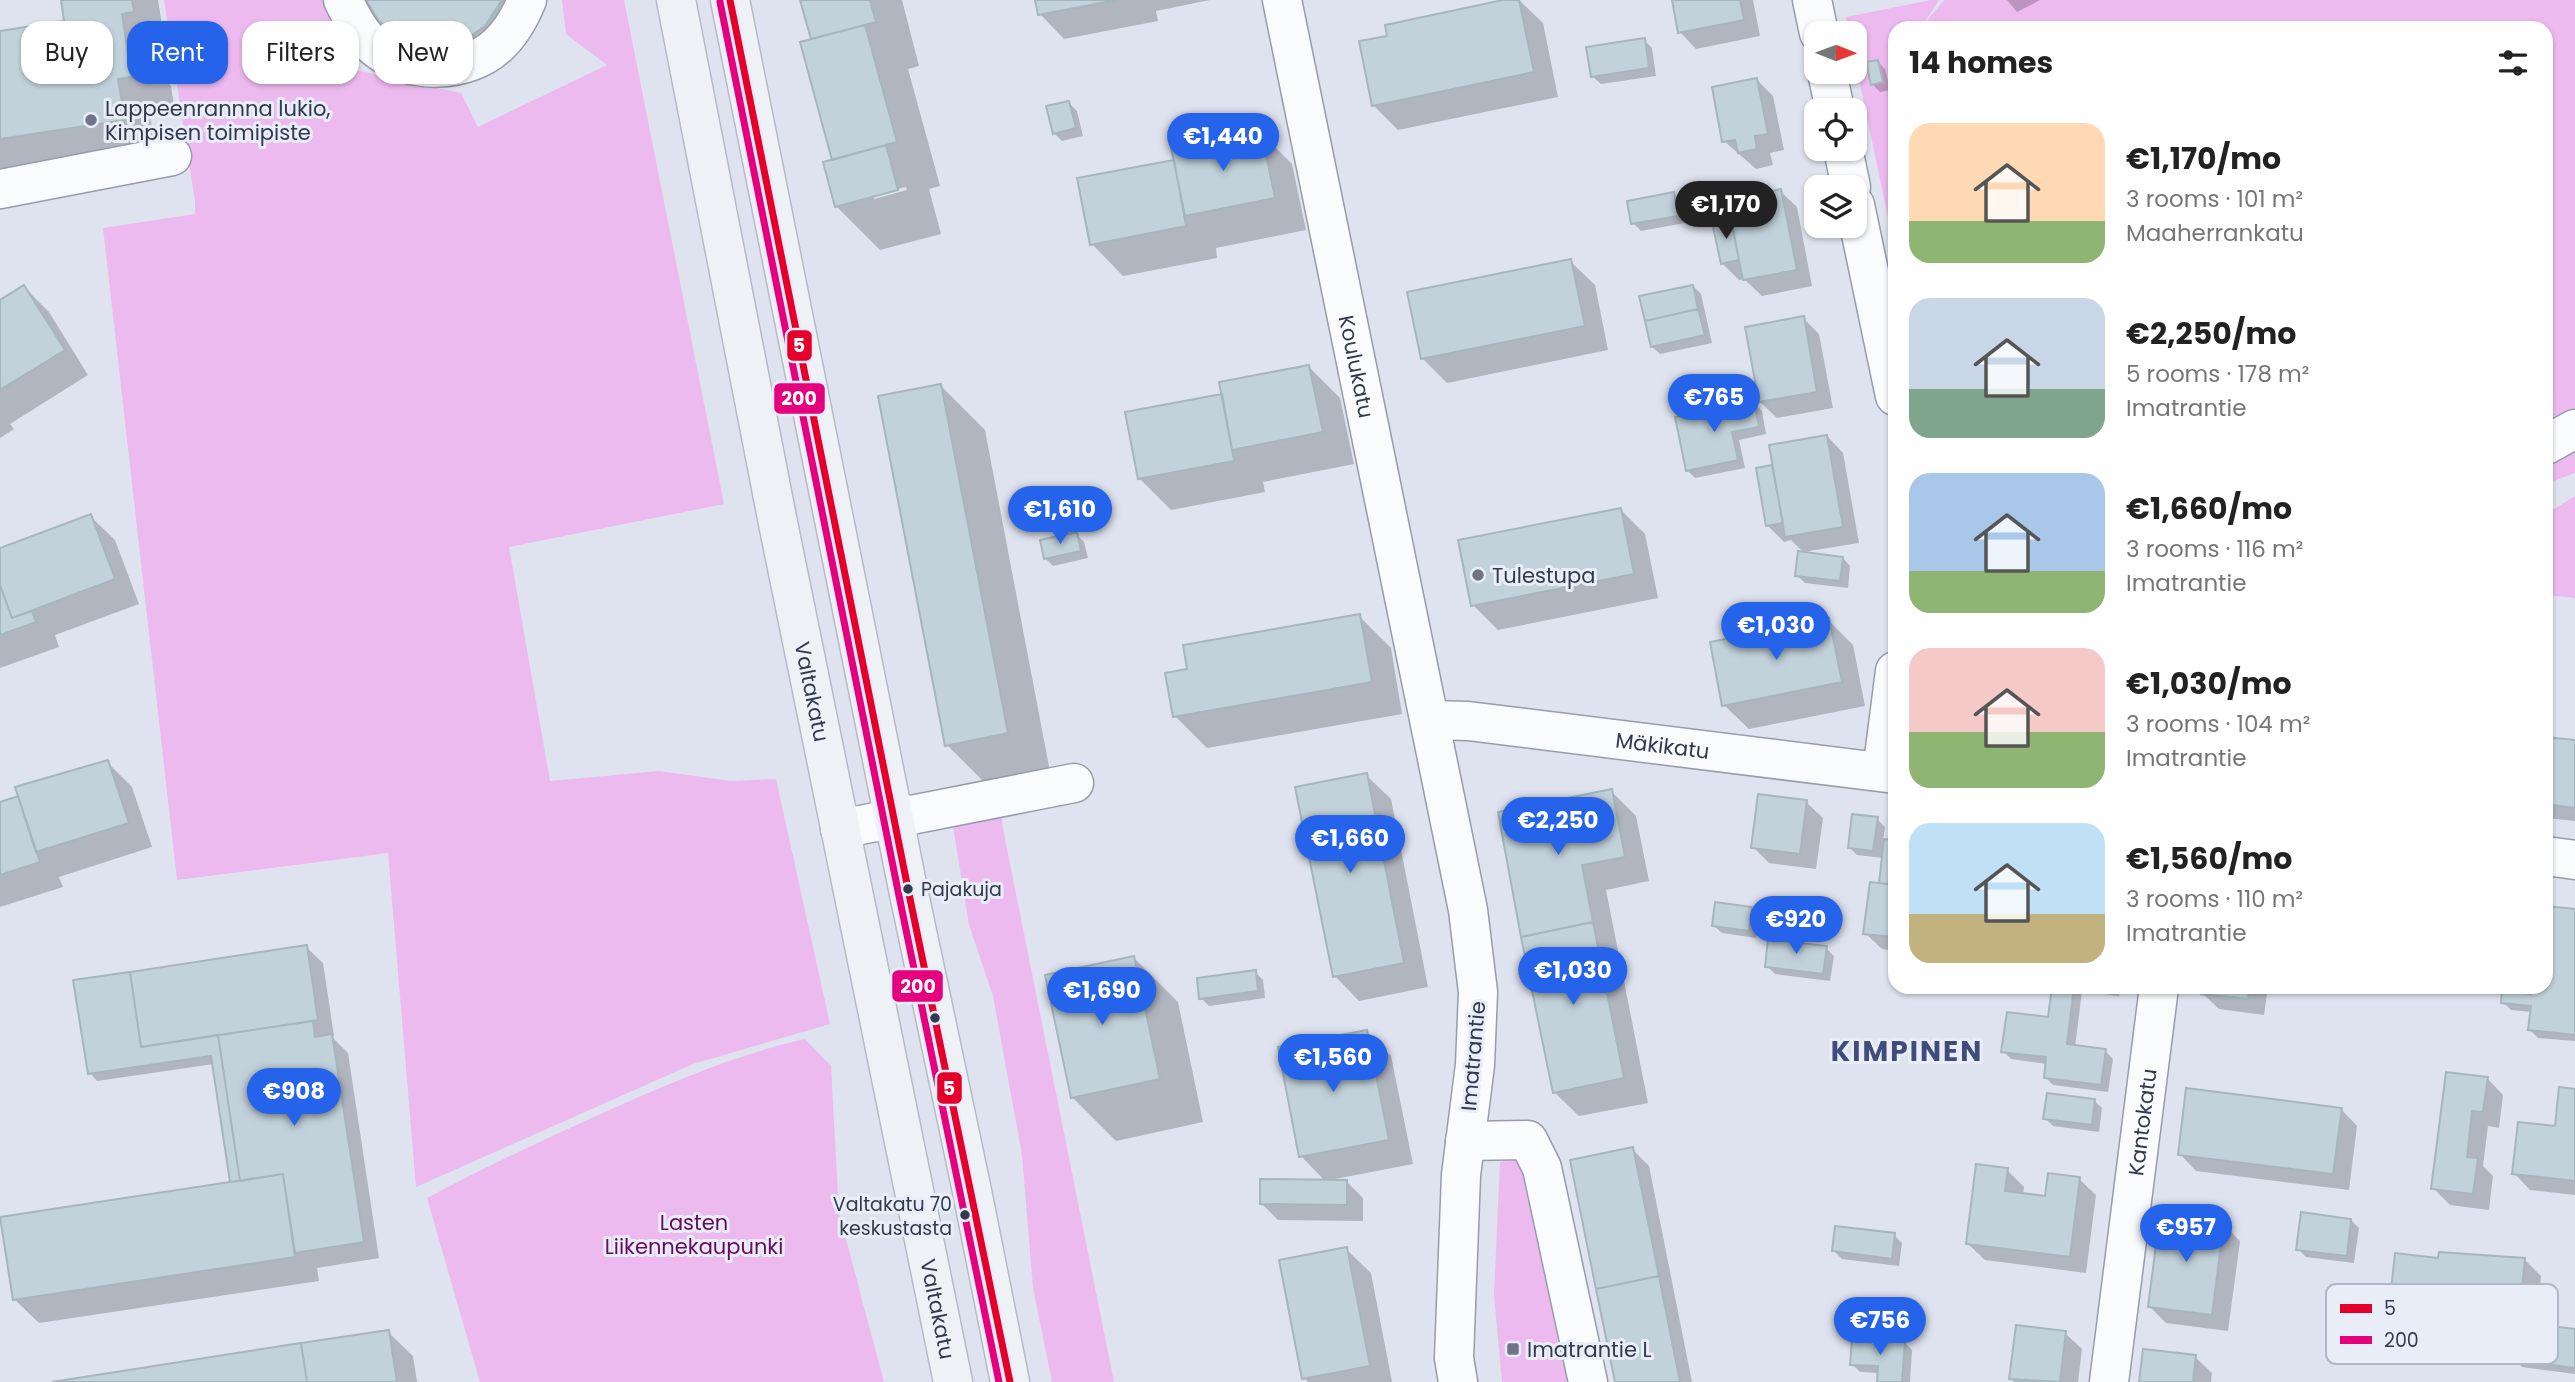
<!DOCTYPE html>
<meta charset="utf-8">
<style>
:root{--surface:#fff;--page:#f6f6f6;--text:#222;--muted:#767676;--accent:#2563eb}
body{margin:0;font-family:Poppins,sans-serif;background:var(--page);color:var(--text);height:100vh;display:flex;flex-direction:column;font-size:26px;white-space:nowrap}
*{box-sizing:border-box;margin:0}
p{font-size:23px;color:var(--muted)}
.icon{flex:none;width:38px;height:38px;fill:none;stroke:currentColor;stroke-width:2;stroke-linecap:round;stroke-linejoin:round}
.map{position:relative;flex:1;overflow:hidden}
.drawer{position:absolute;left:1888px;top:21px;width:665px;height:973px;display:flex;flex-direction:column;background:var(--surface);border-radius:21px;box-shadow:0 2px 5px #0004}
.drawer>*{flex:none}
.guide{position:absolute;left:21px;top:21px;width:665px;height:63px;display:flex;gap:14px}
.needle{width:46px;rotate:91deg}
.buttons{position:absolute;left:1804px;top:21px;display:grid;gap:14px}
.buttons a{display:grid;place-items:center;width:63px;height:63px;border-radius:14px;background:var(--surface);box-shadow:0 2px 5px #0004;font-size:35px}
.price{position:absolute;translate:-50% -60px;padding:0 16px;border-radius:24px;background:var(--accent);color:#fff;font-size:23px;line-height:46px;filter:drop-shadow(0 2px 4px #0008)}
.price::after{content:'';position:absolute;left:50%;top:42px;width:21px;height:16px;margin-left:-10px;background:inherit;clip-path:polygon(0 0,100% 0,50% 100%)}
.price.active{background:#222;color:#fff}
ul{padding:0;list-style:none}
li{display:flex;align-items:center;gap:21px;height:175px;padding:0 21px}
li span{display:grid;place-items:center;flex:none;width:196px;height:140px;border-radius:21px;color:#555}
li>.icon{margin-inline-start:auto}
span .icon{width:84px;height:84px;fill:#fffc;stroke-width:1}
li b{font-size:30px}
h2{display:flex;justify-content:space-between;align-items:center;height:84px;padding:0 21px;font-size:30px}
.chip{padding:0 24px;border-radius:21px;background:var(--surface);box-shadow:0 2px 5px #0004;font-size:24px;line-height:63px}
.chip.active{background:var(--accent);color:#fff}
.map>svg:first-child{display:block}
.green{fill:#edbaef}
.shadow{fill:#0003;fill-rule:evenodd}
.building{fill:#c2d2db;stroke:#a6b6be;stroke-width:2}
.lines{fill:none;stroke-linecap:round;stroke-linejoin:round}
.minor-casing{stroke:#979caa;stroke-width:41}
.major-casing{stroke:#b6bbc7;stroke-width:41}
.minor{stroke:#fafbfd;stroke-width:38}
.major{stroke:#eef1f6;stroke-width:38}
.bus-1-casing{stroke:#e9edf8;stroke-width:12}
.bus-2-casing{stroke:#e9edf8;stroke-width:12}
.bus-1{stroke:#e4002b;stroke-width:7}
.bus-2{stroke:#e5007d;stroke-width:7}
.poi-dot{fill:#6f7587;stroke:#e9edf8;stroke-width:2.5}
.bus-dot{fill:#333a4f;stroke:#e9edf8;stroke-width:2.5}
.labels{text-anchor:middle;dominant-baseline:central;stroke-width:6;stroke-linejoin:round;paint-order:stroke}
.bus-label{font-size:19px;fill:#333a4f;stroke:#e9edf8;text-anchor:start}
.poi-label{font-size:21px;fill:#333a4f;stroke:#e9edf8;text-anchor:start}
.street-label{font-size:21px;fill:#333a4f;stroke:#e9edf8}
.park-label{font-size:21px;fill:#670961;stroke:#e9edf8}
.district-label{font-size:28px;font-weight:bold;letter-spacing:2px;fill:#404d7a;stroke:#e9edf8}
.key{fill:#e9edf8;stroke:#b2b7c5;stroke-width:2}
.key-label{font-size:19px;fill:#333a4f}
.line-badge{stroke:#e9edf8;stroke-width:2.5}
.badge-label{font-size:19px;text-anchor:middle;font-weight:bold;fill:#fff}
</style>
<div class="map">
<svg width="2575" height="1382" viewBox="0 0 2575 1382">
<rect width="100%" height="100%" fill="#dee3ef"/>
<path class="green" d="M164 0H328L356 70 461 93 478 127 607 65 566 34 562 0H624L724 504 509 547 550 781 659 771 731 781 776 779 830 1024 693 1064 416 1187 388 853 177 880 103 228 195 214V202Z
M1931 0H1939L1921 28H1895V251L1855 60V33H1849L1846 17Z
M1944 0H2575V473L2546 484V28H1921Z
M2575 496V598L2546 595V514Z
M1001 812 1003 829 1114 1382H1052L1033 1288 1022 1155 993 996 969 925 952 820Z
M805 1039 831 1066 839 1213 884 1382H480L427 1198C485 1167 545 1139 605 1112 670 1083 734 1055 805 1039Z
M1527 1159 1570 1382H1502L1494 1295 1500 1162Z"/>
<path class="shadow" d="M63 0H158L165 44 153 46 157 72 171 86 174 106 149 110 156 152 0 176V33L66 22Z
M368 0H522L502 42 414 52 379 19Z
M802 0H902L919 66 908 69 940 186 929 189 941 234 880 250 836 206 835 161 813 40ZM906 187 907 190 874 199V195Z
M1037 0H1210L1156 11 1158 21 1064 39 1040 14Z
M1512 0H1519L1543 23 1558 97 1398 130 1373 105 1389 37Z
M1674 0H1753L1760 36 1696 49 1680 32Z
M2007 0H2040L2017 12Z
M1644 40 1652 48 1656 76 1601 84 1593 77Z
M1877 61 1885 69 1890 90 1880 92 1872 84Z
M1756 79 1773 96 1784 150 1770 153 1773 165 1756 169 1724 141Z
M1069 103 1077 111 1083 136 1062 141 1054 133Z
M1260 132 1292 164 1306 230 1216 248 1217 258 1123 276 1092 244 1176 161Z
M1780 191 1797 207 1812 286 1762 296 1744 279 1739 280 1722 263 1733 220Z
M1673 194 1681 202 1685 223 1641 231 1633 223Z
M1570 261 1595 285 1608 350 1447 383 1422 358Z
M1693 286 1701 294 1712 343 1660 354 1652 347Z
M24 287 49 312 88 375 10 424 14 429 0 438V302Z
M1803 318 1819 334 1833 408 1777 418 1760 402Z
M1308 366 1340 398 1354 464 1263 482 1265 492 1171 510 1139 478 1224 395Z
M941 386 985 430 1051 777 991 789 947 745Z
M1754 403 1762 411 1766 434 1739 440 1745 468 1695 478 1687 470Z
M1827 436 1843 453 1859 543 1803 552 1791 540 1784 542 1767 525 1758 470 1774 467Z
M1621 510 1645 534 1658 598 1498 630 1473 605Z
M90 516 115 540 139 604 55 635 59 647 0 668V550Z
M1076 534 1084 542 1088 558 1053 566 1045 558Z
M1843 558 1850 566 1848 588 1805 583 1797 575Z
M1359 616 1391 648 1402 714 1207 748 1175 716 1189 670Z
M1828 620 1853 645 1865 706 1749 729 1724 705Z
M2546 739 2575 742V821L2546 818Z
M107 762 132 787 152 847 59 877 63 887 0 907V804Z
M1366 775 1391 799 1428 987 1359 1001 1335 976Z
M1611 791 1636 816 1649 881 1606 890 1648 1103 1579 1116 1554 1092 1500 813Z
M1806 802 1823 818 1816 869 1769 863 1753 847Z
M1877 819 1885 827 1883 841 1895 842V951L1882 949 1865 933 1881 885 1884 858 1857 855 1849 847Z
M1752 908 1759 916 1756 938 1722 933 1714 926Z
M2575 910V1041L2538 1038 2530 1030 2532 1012 2511 1010 2503 1002 2533 996 2534 987H2546Z
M306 947 323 963 334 1036H331L348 1053 379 1258 317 1268 319 1281 39 1323 14 1299 232 1184 214 1064 97 1081 90 1073Z
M1826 948 1834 956 1830 981 1775 974 1767 966Z
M1134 958 1178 1002 1203 1122 1116 1141 1072 1097Z
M1255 972 1263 980 1265 998 1209 1006 1201 998Z
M2053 987H2120L2119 996 2082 991 2075 1047 2105 1051 2113 1059 2108 1092 2053 1085 2045 1077 2047 1064 2011 1059 2003 1051 2050 1019Z
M2203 987H2268L2264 1015 2219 1009 2202 993Z
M1367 1032 1391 1056 1413 1164 1330 1180 1347 1182 1363 1198V1221L1278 1220 1261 1203 1326 1182 1301 1156Z
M2487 1078 2503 1095 2499 1128 2488 1126 2483 1166 2493 1176 2489 1210 2450 1205 2433 1188Z
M2575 1091V1195L2530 1190 2514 1173 2557 1128Z
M2094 1101 2102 1108 2099 1132 2053 1126 2045 1118Z
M2341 1109 2357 1126 2349 1190 2196 1171 2180 1154Z
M1632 1149 1649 1166 1692 1382H1616Z
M2007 1170 2024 1187 2023 1195 2046 1198 2079 1179 2096 1195 2086 1273 1985 1260 1968 1244Z
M2351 1220 2359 1228 2354 1263 2306 1257 2298 1249Z
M2223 1224 2240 1241 2228 1331 2166 1323 2150 1307Z
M1894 1235 1902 1243 1899 1266 1842 1259 1834 1251Z
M1346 1249 1371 1273 1392 1382H1308L1304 1378Z
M2524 1259 2541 1276 2536 1326 2575 1331V1374L2522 1367 2514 1359 2517 1333 2493 1330V1338L2452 1334V1340L2406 1335 2390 1319Z
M388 1332 413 1356 417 1382H64Z
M2065 1333 2082 1349 2078 1382H2014L2010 1378Z
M1904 1342 1912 1350 1910 1382H1879L1880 1373 1860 1372 1852 1364Z
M2195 1357 2212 1373 2211 1382H2140Z"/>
<path class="building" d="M61 0H132L134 12 122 14 128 54 140 52 143 75 118 79 125 120 0 139V31L64 21Z
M366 0H502L485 26 466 39 442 46 418 45 396 36 378 20Z
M800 0H870L876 22 811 39Z
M1035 0H1117L1038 15Z
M1503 0H1519L1534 72 1372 106 1359 41 1387 36 1385 25Z
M1672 0H1740L1744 20 1678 33Z
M865 25 897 142 832 160 800 42Z
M1645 38 1649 68 1591 77 1586 47Z
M1878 60 1883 82 1871 85 1866 62Z
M1757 78 1768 134 1755 136 1757 149 1738 153 1735 140 1722 142 1712 87Z
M1069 101 1076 128 1053 134 1046 106Z
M1261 130 1275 198 1185 216 1171 148Z
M886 145 898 190 835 207 823 162Z
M1174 160 1186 226 1090 245 1077 178Z
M1781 189 1797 270 1743 280 1727 200Z
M1674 192 1678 216 1631 224 1627 201Z
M1731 219 1739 260 1721 264 1712 222Z
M1571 259 1585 326 1421 359 1407 292Z
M24 285 65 350 0 390V300Z
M1693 285 1698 309 1645 321 1639 296Z
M1698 309 1705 335 1651 347 1645 321Z
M1804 316 1817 392 1759 402 1745 327Z
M1309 365 1323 432 1232 450 1219 382Z
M941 384 1008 733 945 746 878 396Z
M1222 394 1234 461 1138 479 1125 412Z
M1754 401 1759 427 1732 432 1738 460 1686 471 1675 417Z
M1827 435 1843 527 1785 537 1769 445Z
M1772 465 1783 523 1766 526 1756 468Z
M1621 508 1634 574 1471 606 1458 540Z
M91 514 115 579 12 618 0 585V548Z
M1077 532 1081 551 1044 559 1040 540Z
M1798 551 1843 557 1840 581 1795 576Z
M0 585 12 618 32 611 36 622 0 635Z
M1360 614 1372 682 1173 717 1165 673 1187 669 1183 645Z
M1829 618 1842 682 1722 706 1710 642Z
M2546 737 2575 740V808L2546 804Z
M108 760 129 823 36 852 15 787Z
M1367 773 1404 963 1333 977 1295 787Z
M1612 789 1625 857 1582 865 1593 922 1521 937 1498 812Z
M1758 794 1807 800 1800 854 1751 848Z
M18 796 40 862 0 875V802Z
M1852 814 1878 817 1873 851 1848 848Z
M1884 839 1895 840V885L1879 883Z
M1870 882 1895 885V937L1863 934Z
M1715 902 1752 907 1749 931 1712 926Z
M2546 906 2575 909V1035L2528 1030 2531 1006 2501 1003 2502 991 2531 994 2532 987H2546Z
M1593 922 1624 1078 1553 1093 1521 937Z
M1768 939 1827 946 1823 974 1765 967Z
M307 945 318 1020 141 1047 130 972Z
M1134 956 1160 1079 1071 1098 1045 975Z
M1256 970 1258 991 1199 999 1197 978Z
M130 972 141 1047 218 1035 240 1181 230 1182 211 1056 88 1074 73 980Z
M2052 987H2074L2067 1044 2106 1049 2101 1085 2044 1078 2046 1057 2001 1052 2007 1012 2048 1017Z
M2201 987H2250L2248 999 2201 994Z
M313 1021 315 1037 332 1034 364 1242 295 1253 283 1174 240 1181 218 1035Z
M1367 1030 1389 1140 1299 1157 1278 1047Z
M2446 1072 2488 1077 2483 1112 2472 1111 2467 1157 2478 1158 2473 1194 2431 1189Z
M2559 1087 2575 1089V1181L2512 1174 2518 1122 2555 1126Z
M2186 1088 2342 1108 2333 1174 2178 1155Z
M2047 1093 2095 1099 2092 1125 2043 1119Z
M1633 1147 1659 1276 1596 1289 1570 1160Z
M1976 1164 2008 1168 2005 1191 2045 1196 2048 1173 2080 1177 2070 1257 1966 1244Z
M283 1174 295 1257 13 1300 0 1217Z
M1260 1179 1347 1180V1205L1260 1204Z
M2301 1212 2351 1219 2347 1256 2296 1250Z
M2160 1214 2224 1222 2212 1315 2148 1307Z
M1835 1226 1895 1233 1892 1259 1832 1251Z
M1347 1247 1370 1366 1302 1379 1279 1260Z
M2439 1252 2525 1258 2519 1319 2477 1315V1322L2436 1318V1324L2388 1319 2395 1253 2438 1258Z
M1659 1276 1680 1382H1615L1596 1289Z
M2517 1322 2575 1329V1368L2513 1360Z
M2016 1325 2066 1331 2060 1382 2009 1379Z
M389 1330 397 1382H307L301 1343Z
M1852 1337 1905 1340 1902 1382H1877L1878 1366 1850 1365Z
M301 1343 307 1382H52Z
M2143 1349 2196 1355 2193 1382H2139Z"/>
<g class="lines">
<g class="minor-casing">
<g id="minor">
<path d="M343 0C352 18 361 36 377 49 410 75 467 74 498 45 512 32 520 17 527 0"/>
<path id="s1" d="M1282 0 1468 910 1478 992 1475 1065 1461 1175 1454 1358 1458 1382"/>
<path d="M1812 0 1819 33"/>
<path d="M1827 72 1835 110"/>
<path d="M1843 149 1851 187"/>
<path d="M0 189 172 156"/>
<path d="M1855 205 1895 396"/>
<path d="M2546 445 2575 429"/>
<path id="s2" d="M1430 720 1468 721 1895 774"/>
<path d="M1882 772 1895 671"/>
<path d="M840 829 1074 783"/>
<path d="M2546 856 2575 860"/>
<path d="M1465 1141 1528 1140 1542 1168 1588 1382"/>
<path id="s3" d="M2109 1382 2159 987"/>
</g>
</g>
<g class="major-casing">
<g id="major">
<path id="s4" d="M676 0 778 523 953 1382"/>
<path d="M730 0 908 889 972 1191 1010 1382"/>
</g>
</g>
<use href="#minor" class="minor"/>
<use href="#major" class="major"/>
<g class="bus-1-casing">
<path id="bus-1" d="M730 0 908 889 1010 1382"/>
</g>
<g class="bus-2-casing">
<path id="bus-2" d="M720 2 898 891 999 1382"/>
</g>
<use href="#bus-1" class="bus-1"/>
<use href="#bus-2" class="bus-2"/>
</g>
<g class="poi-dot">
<circle cx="91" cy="120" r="7"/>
<circle cx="1478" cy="575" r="7"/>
<rect x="1506" y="1342" width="14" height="14" rx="3.5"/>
</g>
<g class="bus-dot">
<circle cx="908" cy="889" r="6"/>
<circle cx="935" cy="1018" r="6"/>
<circle cx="965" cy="1215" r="6"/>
</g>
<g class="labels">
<g class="bus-label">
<text x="921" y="889">Pajakuja</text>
<text x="952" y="1204" text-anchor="end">Valtakatu 70<tspan x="952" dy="24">keskustasta</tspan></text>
</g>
<g class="poi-label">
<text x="105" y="108">Lappeenrannna lukio,<tspan x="105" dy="24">Kimpisen toimipiste</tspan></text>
<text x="1492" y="575">Tulestupa</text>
<text x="1527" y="1349">Imatrantie L</text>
</g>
<g class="street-label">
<text stroke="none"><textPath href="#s1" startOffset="374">Koulukatu</textPath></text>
<text stroke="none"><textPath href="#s4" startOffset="705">Valtakatu</textPath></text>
<text stroke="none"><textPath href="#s2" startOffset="234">Mäkikatu</textPath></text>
<text transform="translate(1473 1056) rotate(-85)">Imatrantie</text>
<text stroke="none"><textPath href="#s3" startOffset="262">Kantokatu</textPath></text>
<text stroke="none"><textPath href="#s4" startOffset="1335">Valtakatu</textPath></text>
</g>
<g class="park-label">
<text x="694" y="1222">Lasten<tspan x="694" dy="24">Liikennekaupunki</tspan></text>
</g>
<g class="district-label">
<text x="1907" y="1051">KIMPINEN</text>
</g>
</g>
<rect x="2326" y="1284" width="232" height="80" rx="10" class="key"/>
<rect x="2340" y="1304" width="32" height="9" fill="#e4002b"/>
<rect x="2340" y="1336" width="32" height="8" fill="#e5007d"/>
<g class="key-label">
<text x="2384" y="1315">5</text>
<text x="2384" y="1347">200</text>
</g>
<g class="line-badge">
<rect x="786" y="329" width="27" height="33" rx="7" fill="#e4002b"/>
<rect x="773" y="382" width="53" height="33" rx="7" fill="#e5007d"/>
<rect x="891" y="969" width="53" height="34" rx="7" fill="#e5007d"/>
<rect x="936" y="1071" width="27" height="34" rx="7" fill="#e4002b"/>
</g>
<g class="badge-label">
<text x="799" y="352">5</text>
<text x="799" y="405">200</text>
<text x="918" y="993">200</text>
<text x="949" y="1095">5</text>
</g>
</svg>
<div class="buttons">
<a><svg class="needle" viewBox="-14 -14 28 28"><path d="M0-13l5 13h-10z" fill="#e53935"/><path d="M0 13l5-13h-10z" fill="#767676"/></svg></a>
<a><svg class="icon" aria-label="locate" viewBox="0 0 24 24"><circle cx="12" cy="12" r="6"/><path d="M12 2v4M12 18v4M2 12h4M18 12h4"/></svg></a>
<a><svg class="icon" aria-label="layers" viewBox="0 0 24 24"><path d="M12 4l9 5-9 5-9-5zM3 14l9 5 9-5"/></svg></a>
</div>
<b class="price" style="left:1223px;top:173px">€1,440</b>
<b class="price active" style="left:1726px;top:241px">€1,170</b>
<b class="price" style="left:1714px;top:434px">€765</b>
<b class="price" style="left:1060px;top:546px">€1,610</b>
<b class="price" style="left:1776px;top:662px">€1,030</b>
<b class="price" style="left:1558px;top:857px">€2,250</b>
<b class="price" style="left:1350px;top:875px">€1,660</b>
<b class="price" style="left:1796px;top:956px">€920</b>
<b class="price" style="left:1573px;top:1007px">€1,030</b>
<b class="price" style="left:1102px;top:1027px">€1,690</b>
<b class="price" style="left:1333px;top:1094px">€1,560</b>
<b class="price" style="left:294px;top:1128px">€908</b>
<b class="price" style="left:2186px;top:1264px">€957</b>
<b class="price" style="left:1880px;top:1357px">€756</b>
<div class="guide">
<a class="chip">Buy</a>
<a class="chip active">Rent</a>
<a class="chip">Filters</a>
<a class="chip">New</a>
</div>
<section class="drawer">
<h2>14 homes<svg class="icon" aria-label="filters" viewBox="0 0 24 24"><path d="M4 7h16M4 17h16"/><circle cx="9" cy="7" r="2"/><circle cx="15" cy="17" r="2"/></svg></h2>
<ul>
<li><span style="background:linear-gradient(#ffd9b3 70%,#8fb573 0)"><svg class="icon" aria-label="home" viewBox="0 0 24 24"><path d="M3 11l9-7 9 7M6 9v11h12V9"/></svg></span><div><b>€1,170/mo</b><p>3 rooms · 101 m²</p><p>Maaherrankatu</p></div></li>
<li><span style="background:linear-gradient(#c9d6e8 65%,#7fa58c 0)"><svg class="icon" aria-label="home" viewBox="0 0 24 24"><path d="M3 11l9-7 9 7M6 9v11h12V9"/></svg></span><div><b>€2,250/mo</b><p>5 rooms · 178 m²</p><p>Imatrantie</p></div></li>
<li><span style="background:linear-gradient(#a9c7e8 70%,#8fb573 0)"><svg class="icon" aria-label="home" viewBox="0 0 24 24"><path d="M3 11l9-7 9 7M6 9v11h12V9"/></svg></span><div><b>€1,660/mo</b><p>3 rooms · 116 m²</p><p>Imatrantie</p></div></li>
<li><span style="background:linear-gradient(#f6c9c9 60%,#8fb573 0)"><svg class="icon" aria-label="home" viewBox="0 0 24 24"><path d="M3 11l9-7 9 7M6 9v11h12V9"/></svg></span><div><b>€1,030/mo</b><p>3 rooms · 104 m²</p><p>Imatrantie</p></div></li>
<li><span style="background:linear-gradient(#bfe0f5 65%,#c2b280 0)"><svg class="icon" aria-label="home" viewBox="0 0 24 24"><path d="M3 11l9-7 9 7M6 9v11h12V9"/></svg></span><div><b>€1,560/mo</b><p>3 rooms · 110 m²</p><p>Imatrantie</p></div></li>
</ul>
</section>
</div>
